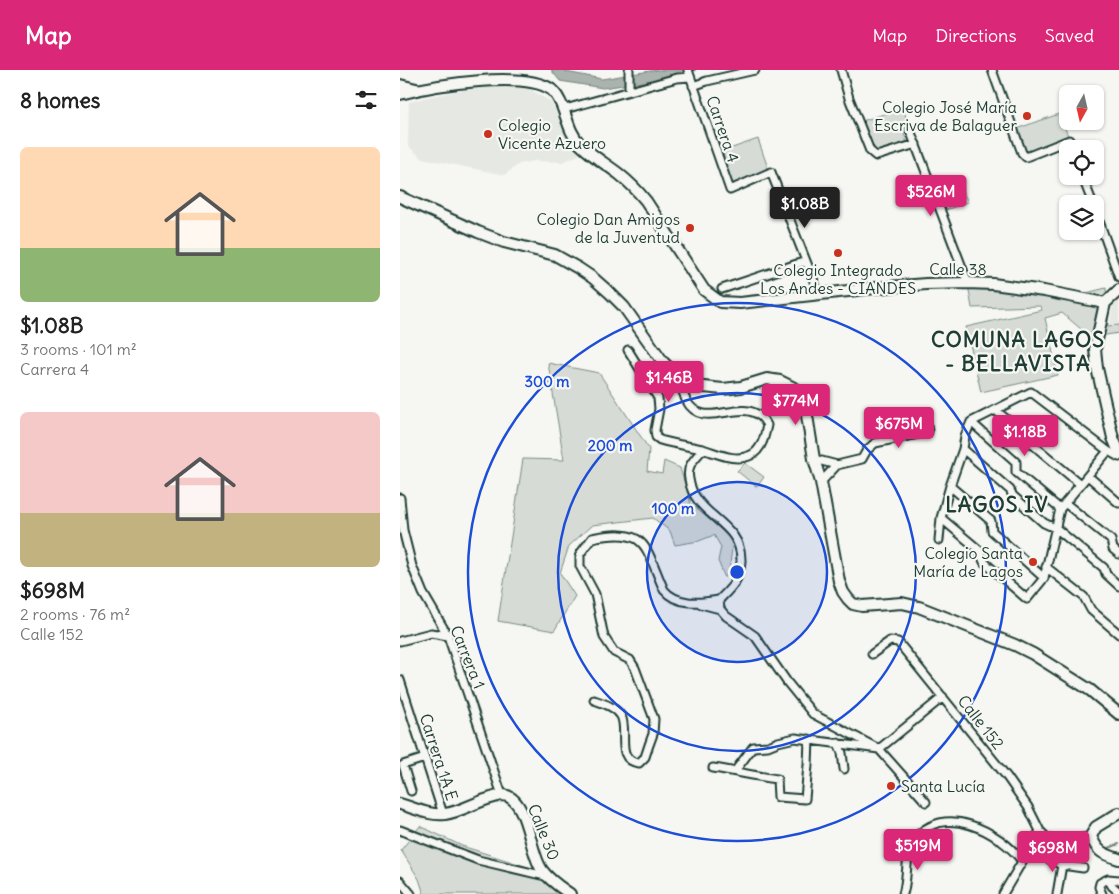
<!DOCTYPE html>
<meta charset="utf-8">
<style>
:root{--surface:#fff;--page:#f2f2f2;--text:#222;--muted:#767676;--accent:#db2777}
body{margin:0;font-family:Delius,sans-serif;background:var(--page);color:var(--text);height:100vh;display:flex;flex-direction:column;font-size:19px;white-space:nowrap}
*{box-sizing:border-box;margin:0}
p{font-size:16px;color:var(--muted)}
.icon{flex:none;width:28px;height:28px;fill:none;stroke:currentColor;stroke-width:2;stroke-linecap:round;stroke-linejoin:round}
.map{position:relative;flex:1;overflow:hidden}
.drawer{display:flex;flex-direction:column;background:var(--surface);width:400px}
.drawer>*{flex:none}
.needle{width:32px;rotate:188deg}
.tools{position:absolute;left:659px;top:15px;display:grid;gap:10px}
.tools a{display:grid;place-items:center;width:45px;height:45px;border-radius:8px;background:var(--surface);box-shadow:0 1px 4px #0004;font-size:25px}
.price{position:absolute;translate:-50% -42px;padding:0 11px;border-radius:5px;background:var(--accent);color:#fff;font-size:16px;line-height:32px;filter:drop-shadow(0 1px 2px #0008)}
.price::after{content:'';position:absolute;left:50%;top:30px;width:15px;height:11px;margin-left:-8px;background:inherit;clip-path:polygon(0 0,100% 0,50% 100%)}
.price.current{background:#222;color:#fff}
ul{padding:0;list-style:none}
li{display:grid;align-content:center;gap:10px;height:265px;padding:0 20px}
li span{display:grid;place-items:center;height:155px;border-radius:8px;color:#555}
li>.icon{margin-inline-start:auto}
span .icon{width:90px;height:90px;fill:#fffc;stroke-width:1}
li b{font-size:21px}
h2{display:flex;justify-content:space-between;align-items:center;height:60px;padding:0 20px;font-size:21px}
header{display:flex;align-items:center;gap:30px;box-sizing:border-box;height:70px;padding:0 25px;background:var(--accent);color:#fff}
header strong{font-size:24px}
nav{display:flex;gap:28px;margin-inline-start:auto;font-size:18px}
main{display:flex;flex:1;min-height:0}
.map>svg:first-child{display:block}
.built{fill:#e6e8e4}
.green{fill:#d6dbd6;stroke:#7a8c85}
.water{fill:#aab3ae;stroke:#72847d}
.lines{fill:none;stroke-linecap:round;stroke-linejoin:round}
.stream{stroke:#72847d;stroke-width:2}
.street-casing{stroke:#1f3d34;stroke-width:11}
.secondary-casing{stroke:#1f3d34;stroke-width:14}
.street{stroke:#f6f6f2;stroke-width:7}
.secondary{stroke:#f6f6f2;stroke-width:10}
.ring{fill:none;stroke:#1d4ed8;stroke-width:2.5}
.poi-dot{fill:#c8321e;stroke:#f6f6f2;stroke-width:2}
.labels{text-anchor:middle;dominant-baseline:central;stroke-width:4.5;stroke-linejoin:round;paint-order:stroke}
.poi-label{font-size:16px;fill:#1f3d34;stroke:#f6f6f2;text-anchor:end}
.street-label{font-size:16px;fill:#1f3d34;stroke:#f6f6f2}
.district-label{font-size:21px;font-weight:bold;letter-spacing:1px;fill:#1f3d34;stroke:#f6f6f2}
.centre{fill:#1d4ed8;stroke:#f6f6f2;stroke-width:2.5}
.ring-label{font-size:15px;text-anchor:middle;font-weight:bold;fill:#1d4ed8;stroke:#f6f6f2;stroke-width:4.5;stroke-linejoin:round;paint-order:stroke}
</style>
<header>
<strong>Map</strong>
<nav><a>Map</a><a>Directions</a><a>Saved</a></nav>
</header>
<main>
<section class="drawer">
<h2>8 homes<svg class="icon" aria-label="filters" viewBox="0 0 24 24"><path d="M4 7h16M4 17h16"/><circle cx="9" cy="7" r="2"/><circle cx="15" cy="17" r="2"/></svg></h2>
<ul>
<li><span style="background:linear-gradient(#ffd9b3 65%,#8fb573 0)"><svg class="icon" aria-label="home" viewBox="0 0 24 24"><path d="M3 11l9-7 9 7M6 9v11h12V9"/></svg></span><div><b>$1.08B</b><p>3 rooms · 101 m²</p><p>Carrera 4</p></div></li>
<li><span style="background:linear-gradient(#f6c9c9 65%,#c2b280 0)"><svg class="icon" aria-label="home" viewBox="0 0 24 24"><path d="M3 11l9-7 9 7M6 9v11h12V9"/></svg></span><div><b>$698M</b><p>2 rooms · 76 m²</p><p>Calle 152</p></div></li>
</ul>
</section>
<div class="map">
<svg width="719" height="824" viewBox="0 0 719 824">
<rect width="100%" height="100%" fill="#f6f6f2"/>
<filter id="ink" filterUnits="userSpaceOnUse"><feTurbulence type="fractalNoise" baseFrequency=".02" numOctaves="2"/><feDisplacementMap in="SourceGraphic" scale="10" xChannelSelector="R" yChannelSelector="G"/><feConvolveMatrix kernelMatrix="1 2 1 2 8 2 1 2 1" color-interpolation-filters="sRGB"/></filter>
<g filter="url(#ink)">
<path class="built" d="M93 14H113L131 20 151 32 179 85 162 92 134 91 119 94 104 105 22 88 8 76 9 32 28 27Z
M719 230V254L710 255 713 233Z"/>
<path class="green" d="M503 38 509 56 503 61 508 75 475 83 462 51Z
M659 44 669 68 626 84 616 59Z
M358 69 369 101 331 117 318 83Z
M562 120 568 132 546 140 542 128Z
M567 209 682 224 706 218 708 256 719 255V263L706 265 694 270 662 243 645 248 658 305 581 322 566 257 642 240 640 236 572 238Z
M148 293 199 303 249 379 247 401 262 404 264 391 280 398 291 434 333 470 329 502 325 508 318 491 321 477 314 465 299 471 275 475 270 461 253 448 192 455 169 476 160 503 175 526 154 561 98 551 123 389 164 390Z
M345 393 364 407 357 417 337 401Z
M20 756 62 776 131 798 148 808 169 824H24L19 809 1 780Z"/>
<path class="water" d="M151 0H164L166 2 202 9 256 0H296L262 9 203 18 160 11Z"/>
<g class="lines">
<path class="stream" d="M704 780 719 774"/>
<g class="street-casing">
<path id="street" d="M288 0 330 120 371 102 419 224
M441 0 449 28 470 81 476 86 480 85 516 74
M592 0 622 83 626 87 669 70 671 79
M293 16 307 11 355 0
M229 20V0
M165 39 277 8 290 7
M510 60 568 213
M682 106 693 134
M695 140 719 207
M322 219 406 191
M228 280 258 328 259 339 255 360 256 367 260 370C274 374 288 376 302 379 317 383 335 393 351 385 362 380 365 365 367 355 365 352 363 348 360 346 338 328 303 362 286 330 283 323 281 315 279 308
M595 340 629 367 631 373 680 414
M571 352 616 392V402L660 439
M303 379C299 384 294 389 291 394 288 399 288 404 289 409 294 447 342 451 341 491 340 510 332 517 319 530L320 539 326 546 355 566 387 612 413 644 479 679 526 732
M563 379 610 420 613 426 644 453 657 459 704 498 706 504 719 516
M414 389 437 395 462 389 467 380 475 373 528 362 526 345
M688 406 719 433
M421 412 437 395
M550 416 591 451 592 461 644 508
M0 428 3 460 12 496 23 523 48 566 102 725
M665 433 711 470 713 479 719 484
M541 448 579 480 584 492 627 529 644 508 660 439 708 381
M539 470 541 448 550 416 563 379 565 366 571 352 631 322 708 381 719 387
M646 497 684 527 691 540 719 564
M301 534 320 539
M0 571 31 563 48 566
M472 584 490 571 498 572 607 707 628 737 640 761 647 768 659 772
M0 610 43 744
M194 630C203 633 216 637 221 646 229 661 214 690 239 693L245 687 249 675 253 664 254 649 235 598 230 590 214 582 204 567 195 524 180 496V484L192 468C248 457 244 475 264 520 277 536 301 533 319 530
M438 673 442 683 444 699
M313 698C334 701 355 706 377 709L378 727 405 729 408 695 409 669
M335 701 353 677 368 676 378 672 395 668 479 679 543 627
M11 721 3 695 25 688
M0 760 78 790 145 806
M630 780 691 766
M630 780 662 795 683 798
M708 809 712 816 719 822
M0 811 11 824
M503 824C508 809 505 783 513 771 542 731 599 761 622 791
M603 824 640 761
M657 824 662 795
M702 824 699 817 700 813 708 809 719 810"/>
</g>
<g class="secondary-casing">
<path id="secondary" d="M0 15 16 19
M0 24C34 15 125 0 152 20 167 35 165 59 180 74 192 86 206 94 219 104 229 112 238 121 246 131L304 220 320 232 340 233 475 218 526 214 568 213 593 214 644 221 705 233 719 220
M0 127 78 162 104 172 155 185 178 198 193 208 210 223 224 237 263 292 279 308 294 316 323 319 341 317 367 309 380 311 396 319 405 333 414 389 421 412 439 511 443 522 448 529 453 534 462 536 502 533 519 537 615 575 633 584 690 620 719 644
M705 233 695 279 697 298 713 368 719 382
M0 734C14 738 30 746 45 744 60 742 76 732 91 728 95 727 99 725 103 725 128 727 129 783 142 800 149 810 160 817 170 824
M719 743 696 757 691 766C697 782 703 784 719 789"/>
</g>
<use href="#street" class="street"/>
<use href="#secondary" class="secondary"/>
</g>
</g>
<circle cx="337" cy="502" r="90" fill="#1d4ed8" fill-opacity=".12"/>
<g class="ring">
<circle cx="337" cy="502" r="90"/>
<circle cx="337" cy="502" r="179"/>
<circle cx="337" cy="502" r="269"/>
</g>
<g class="poi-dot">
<circle cx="627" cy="46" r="5"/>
<circle cx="88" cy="64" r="5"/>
<circle cx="290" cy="158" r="5"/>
<circle cx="438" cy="183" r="5"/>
<circle cx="633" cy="492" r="5"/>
<circle cx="491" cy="716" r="5"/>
</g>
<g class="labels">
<g class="poi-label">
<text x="617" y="37">Colegio José María<tspan x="617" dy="18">Escriva de Balaguer</tspan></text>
<text x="98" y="55" text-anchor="start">Colegio<tspan x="98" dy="18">Vicente Azuero</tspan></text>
<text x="280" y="149">Colegio Dan Amigos<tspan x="280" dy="18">de la Juventud</tspan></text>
<text x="438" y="200" text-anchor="middle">Colegio Integrado<tspan x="438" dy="18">Los Andes - CIANDES</tspan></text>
<text x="623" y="483">Colegio Santa<tspan x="623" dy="18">María de Lagos</tspan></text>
<text x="501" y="716" text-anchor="start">Santa Lucía</text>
</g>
<g class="street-label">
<text transform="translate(323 59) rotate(71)">Carrera 4</text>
<text x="558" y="199">Calle 38</text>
<text transform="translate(68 587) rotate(68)">Carrera 1</text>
<text transform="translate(581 652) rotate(52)">Calle 152</text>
<text transform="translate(39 687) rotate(72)">Carrera 1A E</text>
<text transform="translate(144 762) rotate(68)">Calle 30</text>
</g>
<g class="district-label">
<text x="618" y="269">COMUNA LAGOS<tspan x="618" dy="24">- BELLAVISTA</tspan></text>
<text x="597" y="434">LAGOS IV</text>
</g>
</g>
<circle cx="337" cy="502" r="8" class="centre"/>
<g class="ring-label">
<text x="147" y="317">300 m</text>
<text x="210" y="381">200 m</text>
<text x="273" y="444">100 m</text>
</g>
</svg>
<div class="tools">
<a><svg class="needle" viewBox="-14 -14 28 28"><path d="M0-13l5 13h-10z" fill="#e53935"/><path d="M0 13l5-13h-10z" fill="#767676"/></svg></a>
<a><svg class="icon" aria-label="locate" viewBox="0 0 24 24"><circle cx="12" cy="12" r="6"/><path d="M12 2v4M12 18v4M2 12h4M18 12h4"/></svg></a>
<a><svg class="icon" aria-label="layers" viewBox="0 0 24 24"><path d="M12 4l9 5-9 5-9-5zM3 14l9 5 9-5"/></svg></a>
</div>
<b class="price" style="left:531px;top:147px">$526M</b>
<b class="price current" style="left:405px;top:159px">$1.08B</b>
<b class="price" style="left:269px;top:333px">$1.46B</b>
<b class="price" style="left:396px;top:356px">$774M</b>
<b class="price" style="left:499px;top:379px">$675M</b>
<b class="price" style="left:625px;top:387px">$1.18B</b>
<b class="price" style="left:518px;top:801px">$519M</b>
<b class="price" style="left:653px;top:803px">$698M</b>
</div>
</main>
